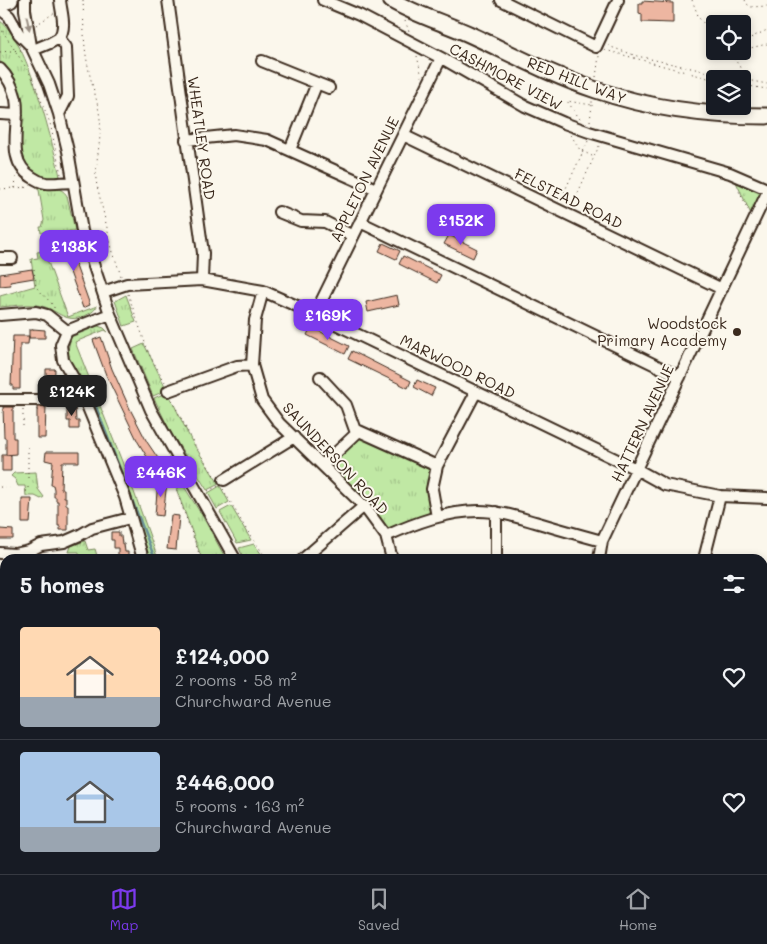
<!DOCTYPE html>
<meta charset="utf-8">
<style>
:root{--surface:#171b24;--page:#20242c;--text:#f1f3f6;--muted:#9ea1a6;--line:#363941;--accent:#7c3aed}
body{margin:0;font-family:Mali,sans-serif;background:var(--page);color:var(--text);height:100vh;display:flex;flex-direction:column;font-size:19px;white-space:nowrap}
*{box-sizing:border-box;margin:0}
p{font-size:16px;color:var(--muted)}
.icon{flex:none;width:28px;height:28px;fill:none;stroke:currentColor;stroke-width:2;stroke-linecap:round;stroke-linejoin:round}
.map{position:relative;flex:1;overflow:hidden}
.panel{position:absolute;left:0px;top:554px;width:768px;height:321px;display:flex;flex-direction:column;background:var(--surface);border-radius:15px 15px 0 0;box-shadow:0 2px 8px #0003}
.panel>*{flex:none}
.controls{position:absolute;left:706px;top:15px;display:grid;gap:10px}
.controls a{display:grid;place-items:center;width:45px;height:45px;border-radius:5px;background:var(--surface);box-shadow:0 2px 8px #0003;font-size:25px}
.price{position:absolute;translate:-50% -42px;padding:0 11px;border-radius:10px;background:var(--accent);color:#fff;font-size:16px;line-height:32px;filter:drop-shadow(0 1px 2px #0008)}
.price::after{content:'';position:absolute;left:50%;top:30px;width:15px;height:11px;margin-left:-8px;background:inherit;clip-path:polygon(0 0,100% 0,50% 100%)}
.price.active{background:#222;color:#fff}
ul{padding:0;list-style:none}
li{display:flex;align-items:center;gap:15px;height:125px;padding:0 20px}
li+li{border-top:1px solid var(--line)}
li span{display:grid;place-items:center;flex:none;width:140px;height:100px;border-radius:5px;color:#555}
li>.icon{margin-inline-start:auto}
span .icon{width:60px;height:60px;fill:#fffc;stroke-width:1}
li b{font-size:21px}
h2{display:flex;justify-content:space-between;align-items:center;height:60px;padding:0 20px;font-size:21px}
.tabs{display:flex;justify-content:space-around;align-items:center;height:70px;border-top:1px solid var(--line);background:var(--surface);font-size:14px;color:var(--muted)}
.tabs a{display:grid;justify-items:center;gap:2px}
.tabs .active{color:var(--accent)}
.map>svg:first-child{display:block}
.grass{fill:url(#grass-tufts);stroke:#7e8961}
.park{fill:url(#park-dots);stroke:#7e8961}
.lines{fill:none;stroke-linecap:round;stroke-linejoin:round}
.stream{stroke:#6a9098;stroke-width:2.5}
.building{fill:#edb6a1;stroke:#3b2a1e}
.minor-casing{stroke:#3b2a1e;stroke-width:14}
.highway-casing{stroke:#3b2a1e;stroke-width:19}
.path{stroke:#3b2a1e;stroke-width:1;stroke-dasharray:1 4;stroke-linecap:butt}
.minor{stroke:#fbf7ec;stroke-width:10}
.highway{stroke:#fbf7ec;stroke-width:15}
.oneway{fill:#9b9085}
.poi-dot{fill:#3b2a1e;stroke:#fbf7ec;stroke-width:2}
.labels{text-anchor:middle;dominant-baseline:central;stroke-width:4;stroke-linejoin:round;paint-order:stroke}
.street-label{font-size:15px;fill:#3b2a1e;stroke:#fbf7ec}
.poi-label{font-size:15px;fill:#3b2a1e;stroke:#fbf7ec;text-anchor:end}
</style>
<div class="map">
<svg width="767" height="874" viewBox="0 0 767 874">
<defs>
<pattern id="grass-tufts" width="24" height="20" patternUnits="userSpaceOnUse" patternTransform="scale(1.25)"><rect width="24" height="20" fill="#c0e8a4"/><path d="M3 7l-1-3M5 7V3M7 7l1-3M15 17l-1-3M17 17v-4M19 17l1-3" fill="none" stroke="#a6c78d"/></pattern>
<pattern id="park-dots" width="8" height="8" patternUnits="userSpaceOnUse" patternTransform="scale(1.25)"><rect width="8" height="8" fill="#c0e8a4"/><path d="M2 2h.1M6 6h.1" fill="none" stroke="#a6c78d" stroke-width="1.8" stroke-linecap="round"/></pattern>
</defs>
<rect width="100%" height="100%" fill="#fbf7ec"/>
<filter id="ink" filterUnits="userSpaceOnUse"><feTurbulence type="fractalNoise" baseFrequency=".02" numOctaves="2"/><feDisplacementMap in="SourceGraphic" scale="10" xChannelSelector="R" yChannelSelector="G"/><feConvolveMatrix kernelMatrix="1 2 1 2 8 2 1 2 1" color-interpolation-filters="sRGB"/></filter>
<g filter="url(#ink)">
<path class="grass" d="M0 21C28 40 52 142 60 176 41 184 28 171 20 155L11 75 0 61Z
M735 180 763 191 751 214Z
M36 188C47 188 61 185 67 196L75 230 49 237 47 232 41 233 40 227H42L44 220 39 190Z
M44 251 68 317 97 306C94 312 90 313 85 316 63 325 57 307 36 305 24 304 12 306 0 307V296L35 286 31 259 38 258 37 252Z
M126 295 136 322 124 326 115 301Z
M98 326 104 328 108 332 105 330 75 342 134 492 158 559H150L130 497 87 392 67 356 66 350H68L71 337Z
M144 344 167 390 153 396 133 349Z
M168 392 191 440 219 484 207 490 170 431 154 398Z
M361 433 430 467 431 471V506L428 515 392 529H389L369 503 333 466 334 461Z
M36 472 38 489 44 497 41 499 35 496H26L25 486H18L15 479 11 476 14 473Z
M180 480 203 517 226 559H202L177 491V486Z
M220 486 229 502 217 509 208 493Z
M231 506 251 540 237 543 220 512Z
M85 541 88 550 95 549 98 559H79V552H69L71 546Z
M254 544 265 559H244L239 548Z"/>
<path class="park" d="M5 692V753L0 751V695Z
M763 765 767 770V825H763Z
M465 870H662L657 874H469Z"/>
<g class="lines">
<path class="stream" d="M91 394 155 559"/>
</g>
<path class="building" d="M642 1 673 3V23L642 22V14L639 13V3H642Z
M449 235 477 249 473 258 444 244Z
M63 238H66L90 305 83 308 58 239Z
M383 243 400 251 396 259 379 251Z
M403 256 441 275 437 283 399 264Z
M32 269 34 278 10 282 11 285 0 286V274Z
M397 295 399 305 368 312 366 302Z
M311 327 349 346 345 354 307 335Z
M33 329 45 330V338H29V330H33Z
M13 336H29L28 344H20V389H13V385H11Z
M101 337 112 369 130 409 147 442 166 470 158 475 138 442 106 375 93 340Z
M352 351 411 381 408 388 348 359Z
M46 369H55L54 393H46Z
M417 380 435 388 431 396 414 387Z
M67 405H75L76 421H79V429H70V421H67Z
M3 407H13V438H16V454L6 455V438H4Z
M38 407H46L45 438H37V410H38Z
M46 452H79V462H62L61 489H64V497H66V505H68V530H60V526H58V501H56V497H54V489L53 485H51L53 462 45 460Z
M2 455H11V471H2Z
M158 481 167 482 163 516 155 515Z
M22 499H32L30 523H22Z
M171 515 179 516 176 550 167 549Z
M0 529 13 530V539H0Z
M111 532H119V536H121L122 544H124L125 552H128V559H121V556H118V548H114V540H111Z"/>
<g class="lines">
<g class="minor-casing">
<path id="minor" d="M25 0V10L31 46 49 84 59 114 68 151 82 231 110 314 151 410 235 559
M168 0 203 253 202 280
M323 0 359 15 445 60 525 106 564 123 589 132 730 173 767 189
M501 0 596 47 618 0
M0 9 9 16 19 34 31 46
M33 50 50 43 59 38
M262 61 329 88
M0 69C8 77 13 87 16 99 21 125 4 160 32 177 36 180 40 182 46 183 55 184 64 182 73 182
M0 114 17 115
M59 114 68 96 66 47 59 38C67 27 61 12 60 0
M403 135 722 289
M186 140 234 135 267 140 376 189
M290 150 317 83
M279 212 301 221 325 222 353 236
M360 222 680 377
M0 258H12
M263 291 255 320 252 365 262 400 279 423 364 506 386 536 392 559
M103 292 127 284 202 280 263 291 315 314 636 469 665 485 720 496 767 498
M315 314 441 58
M0 315 36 312 47 315 67 331 110 314
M67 331 61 345 63 360 82 393 125 497 143 559
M320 377 346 405 356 433
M168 391 237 366 252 365
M0 400H59L82 393
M323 465 359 431 437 466
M224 480 294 437
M496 512V559
M437 517 432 489 437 466 476 392
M386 536C415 523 447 511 479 511 498 511 517 517 535 522 558 529 580 535 602 541
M0 553 15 554 29 551 41 545 64 542 80 535 92 528 130 518
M303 559 364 506
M599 559 602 541 767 193
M704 559 720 496
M762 625 767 627
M0 665 5 666
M0 756 5 759
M0 777 5 779
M0 796 5 798
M232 870 254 874
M401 870 405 874
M139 874 140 870
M327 874 336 870"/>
</g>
<g class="highway-casing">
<path id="highway" d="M391 0C416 15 445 23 471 35 512 54 553 76 596 90 651 109 709 116 767 116
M0 3 10 0"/>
</g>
<path class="path" d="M83 0C84 22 83 44 88 66 91 84 98 100 100 119 102 140 95 160 96 181L112 249 121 276
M692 0 699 18 715 36
M745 0 747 4 751 7 767 6
M405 21 409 31
M36 25 54 13
M0 27 32 77 50 123 61 174
M742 42 767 30
M608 46 637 56 740 79
M605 50 715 80
M742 50 767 44
M727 51 739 65 744 79
M0 52 21 50
M730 53 736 51
M417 56 422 77
M596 77 599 56
M742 79 767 84
M742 85 767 89
M580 119 567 101 592 105V101
M590 121 592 105
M571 135 580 150 594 157
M737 187 748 210
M15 188 16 177
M0 189 29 187
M560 201 588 141
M572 206 599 146
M34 269 36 287 53 305 55 310
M128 294 149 354 165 382
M172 400 192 440 215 477
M23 410V429
M178 480 176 486 177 492 201 559
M0 487 10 488
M223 489 246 529 267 559
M26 491H28V447
M208 491 218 486
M0 619 5 618
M0 706 5 709
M0 830 5 832
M3 862H5
M52 870H55
M61 870 67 874
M464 870 467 874
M262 871 273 874
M29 874 31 870
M378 874 383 870
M619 874 623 870"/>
<use href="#minor" class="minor"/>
<use href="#highway" class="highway"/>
</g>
<defs><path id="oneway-solid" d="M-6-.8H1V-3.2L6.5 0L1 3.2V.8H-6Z" transform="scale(1.25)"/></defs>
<use class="oneway" href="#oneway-solid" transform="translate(28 23) rotate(78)"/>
</g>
<circle class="poi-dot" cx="737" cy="332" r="5"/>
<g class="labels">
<g class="street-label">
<text transform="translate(506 76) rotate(28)">CASHMORE VIEW</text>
<text transform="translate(577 80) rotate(21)">RED HILL WAY</text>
<text transform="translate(202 138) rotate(82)">WHEATLEY ROAD</text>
<text transform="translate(364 179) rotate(-64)">APPLETON AVENUE</text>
<text transform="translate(569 198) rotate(26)">FELSTEAD ROAD</text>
<text transform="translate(458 366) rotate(26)">MARWOOD ROAD</text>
<text transform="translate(642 423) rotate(-65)">HATTERN AVENUE</text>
<text transform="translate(336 458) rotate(47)">SAUNDERSON ROAD</text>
</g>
<g class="poi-label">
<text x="727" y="323">Woodstock<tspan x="727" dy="17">Primary Academy</tspan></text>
</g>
</g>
</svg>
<div class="controls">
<a><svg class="icon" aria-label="locate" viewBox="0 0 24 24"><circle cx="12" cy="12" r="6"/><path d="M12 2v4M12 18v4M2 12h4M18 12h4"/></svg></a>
<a><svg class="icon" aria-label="layers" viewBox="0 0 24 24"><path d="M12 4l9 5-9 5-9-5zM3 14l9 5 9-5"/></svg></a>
</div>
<b class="price" style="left:461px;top:246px">£152K</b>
<b class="price" style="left:74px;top:272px">£138K</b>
<b class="price" style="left:328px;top:341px">£169K</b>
<b class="price active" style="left:72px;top:417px">£124K</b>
<b class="price" style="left:161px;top:498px">£446K</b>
<section class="panel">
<h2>5 homes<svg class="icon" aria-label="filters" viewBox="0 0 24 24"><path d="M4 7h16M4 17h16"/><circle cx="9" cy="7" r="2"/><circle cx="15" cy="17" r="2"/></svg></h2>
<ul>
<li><span style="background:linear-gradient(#ffd9b3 70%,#9aa5b1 0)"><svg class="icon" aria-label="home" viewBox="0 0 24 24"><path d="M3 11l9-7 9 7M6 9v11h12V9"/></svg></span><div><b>£124,000</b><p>2 rooms · 58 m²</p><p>Churchward Avenue</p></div><svg class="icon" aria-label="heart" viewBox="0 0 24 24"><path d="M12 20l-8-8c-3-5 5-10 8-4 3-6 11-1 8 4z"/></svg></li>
<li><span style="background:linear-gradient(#a9c7e8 75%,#9aa5b1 0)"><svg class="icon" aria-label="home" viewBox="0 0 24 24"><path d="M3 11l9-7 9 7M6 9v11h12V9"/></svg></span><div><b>£446,000</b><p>5 rooms · 163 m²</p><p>Churchward Avenue</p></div><svg class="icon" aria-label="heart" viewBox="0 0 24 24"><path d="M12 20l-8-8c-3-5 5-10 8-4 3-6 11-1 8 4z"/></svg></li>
</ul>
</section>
</div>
<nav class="tabs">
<a class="active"><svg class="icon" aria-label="map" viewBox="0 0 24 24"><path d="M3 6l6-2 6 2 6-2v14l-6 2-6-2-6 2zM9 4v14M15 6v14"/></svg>Map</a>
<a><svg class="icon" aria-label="saved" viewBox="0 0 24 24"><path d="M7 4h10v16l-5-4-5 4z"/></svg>Saved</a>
<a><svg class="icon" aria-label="home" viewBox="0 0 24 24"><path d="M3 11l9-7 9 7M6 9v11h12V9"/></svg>Home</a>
</nav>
